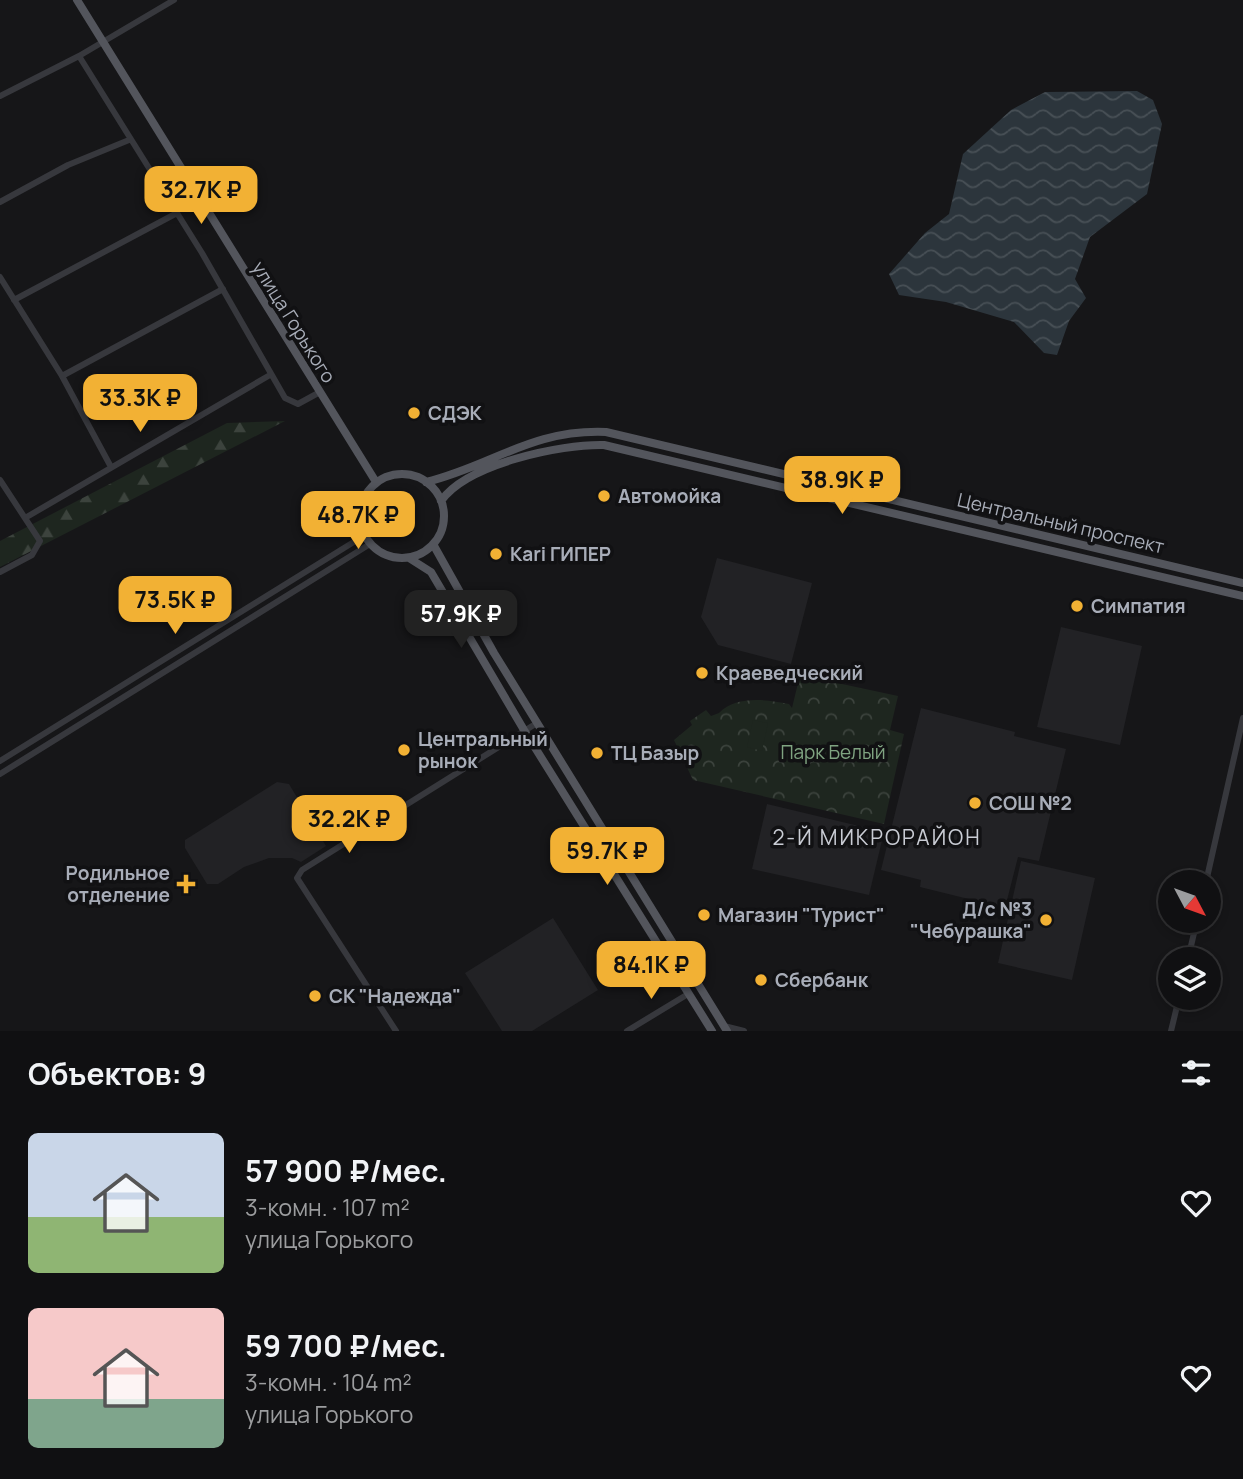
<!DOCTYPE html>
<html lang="ru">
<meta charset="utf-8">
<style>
:root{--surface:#101012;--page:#19191b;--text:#f1f3f6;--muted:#9c9d9f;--line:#303032;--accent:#f2b134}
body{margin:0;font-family:Manrope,sans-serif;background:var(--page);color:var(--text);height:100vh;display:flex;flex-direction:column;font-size:26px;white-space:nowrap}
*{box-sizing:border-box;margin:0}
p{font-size:23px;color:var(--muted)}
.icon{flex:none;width:38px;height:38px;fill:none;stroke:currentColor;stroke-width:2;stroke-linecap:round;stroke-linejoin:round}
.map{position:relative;height:1031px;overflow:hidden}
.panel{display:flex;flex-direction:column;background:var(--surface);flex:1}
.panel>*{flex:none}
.needle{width:46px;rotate:131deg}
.controls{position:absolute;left:1158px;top:870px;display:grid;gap:14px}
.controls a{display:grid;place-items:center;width:63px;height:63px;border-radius:50%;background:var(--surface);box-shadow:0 4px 10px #0003,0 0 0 2px var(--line);font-size:35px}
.price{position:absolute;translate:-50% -60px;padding:0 16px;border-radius:14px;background:var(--accent);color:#111;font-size:23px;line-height:46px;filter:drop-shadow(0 2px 4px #0008)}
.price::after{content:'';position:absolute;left:50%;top:42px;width:21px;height:16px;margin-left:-10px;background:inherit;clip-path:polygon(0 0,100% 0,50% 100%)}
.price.active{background:#222;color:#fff}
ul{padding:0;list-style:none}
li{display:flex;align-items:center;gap:21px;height:175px;padding:0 28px}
li span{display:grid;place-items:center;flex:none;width:196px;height:140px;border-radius:10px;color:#555}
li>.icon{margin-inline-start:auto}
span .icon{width:84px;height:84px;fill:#fffc;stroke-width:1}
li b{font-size:30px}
h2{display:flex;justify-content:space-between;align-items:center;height:84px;padding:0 28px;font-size:30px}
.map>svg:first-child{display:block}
.built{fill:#222225}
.forest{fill:url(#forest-firs)}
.park{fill:url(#park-crowns)}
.garden{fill:#1e261f}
.water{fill:url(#water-waves)}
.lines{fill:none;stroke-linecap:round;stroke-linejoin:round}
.minor{stroke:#37383d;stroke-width:6}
.major{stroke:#53555c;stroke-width:8}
.poi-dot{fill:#f2b134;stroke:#111113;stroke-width:2.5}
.labels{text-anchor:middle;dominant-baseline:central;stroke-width:7;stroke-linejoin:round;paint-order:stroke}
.street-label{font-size:19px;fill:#a8adb8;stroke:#111113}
.poi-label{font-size:19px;font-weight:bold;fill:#a8adb8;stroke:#111113;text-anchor:start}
.park-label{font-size:19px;fill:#7fa381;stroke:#111113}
.neighbourhood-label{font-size:21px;letter-spacing:2px;fill:#c9ccd4;stroke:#111113}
</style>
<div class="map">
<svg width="1243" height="1031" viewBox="0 0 1243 1031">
<defs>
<pattern id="forest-firs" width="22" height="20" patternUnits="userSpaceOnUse" patternTransform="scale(1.75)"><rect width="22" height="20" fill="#1e261f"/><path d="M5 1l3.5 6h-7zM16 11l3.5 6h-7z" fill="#3c433d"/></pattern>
<pattern id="park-crowns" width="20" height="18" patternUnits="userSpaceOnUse" patternTransform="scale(1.75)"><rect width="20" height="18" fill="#1e261f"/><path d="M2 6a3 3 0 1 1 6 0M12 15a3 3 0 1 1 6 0" fill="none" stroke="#3c433d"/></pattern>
<pattern id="water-waves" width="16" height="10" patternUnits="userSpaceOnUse" patternTransform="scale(1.75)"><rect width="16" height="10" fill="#2c353c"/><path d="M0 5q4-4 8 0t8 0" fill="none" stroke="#485056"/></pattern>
</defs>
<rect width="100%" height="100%" fill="#161618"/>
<path class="built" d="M717 558 812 583 791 664 718 645 701 617Z
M1061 627 1142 646 1120 745 1037 727Z
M921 708 1015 732 1014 736 1066 749 1039 861 1018 857 1005 908 920 887 921 880 881 870Z
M277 782 289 784 326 846 301 862 292 858H269L244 867 218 884H207L185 848V840Z
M767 804 884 832 869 895 752 869Z
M1021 861 1095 878 1072 980 998 963Z
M553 918 598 990 532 1031H502L465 973Z"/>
<path class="forest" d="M285 421 0 567V541L227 423Z"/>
<path class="park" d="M800 675 898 696 890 730 904 734 884 824 693 780 674 740 692 725 690 721 706 710 711 716 719 713C736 696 764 699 789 704L792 708Z"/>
<path class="garden" d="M753 720 768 723 762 751 747 747Z"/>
<path class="water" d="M1137 91 1153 100 1162 124 1147 194 1090 237 1075 279 1086 298 1069 321 1057 355 1044 353 1014 322 946 302 899 295 889 274 925 233 949 214 963 154 1011 110 1045 92Z"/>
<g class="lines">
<path class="minor" d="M79 56 202 253 285 398 298 404 320 392
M0 96 79 56 174 0
M0 202 68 165 129 140
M0 277 62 376 111 467
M14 300 177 213
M62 376 223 289
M0 480 40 541 32 555 0 572
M25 518 270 375
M0 761 365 535
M0 774 370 544
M1206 882 1243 718
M1188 959 1197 920
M724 1026 744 1031
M396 1031 297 878 302 870 537 723
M627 1031 688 994
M1171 1031 1179 998"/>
<path class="major" d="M77 0 376 482
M360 516a42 42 0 1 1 84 0a42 42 0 1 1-84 0Z
M426 482C492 466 531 429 606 432L1243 583
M441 501C467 464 560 444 604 445L1243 596
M433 544 494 653 727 1031
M409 558 431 572 524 730 712 1031"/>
</g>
<g class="poi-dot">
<circle cx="414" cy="413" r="7"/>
<circle cx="604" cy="496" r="7"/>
<circle cx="496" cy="554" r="7"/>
<circle cx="1077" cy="606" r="7"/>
<circle cx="702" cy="673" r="7"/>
<circle cx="404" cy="750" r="7"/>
<circle cx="597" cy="753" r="7"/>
<circle cx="975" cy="803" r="7"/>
<path d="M182.5 873.5h7v7h7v7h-7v7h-7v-7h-7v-7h7z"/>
<circle cx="704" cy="915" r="7"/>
<circle cx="1046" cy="920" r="7"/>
<circle cx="761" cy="980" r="7"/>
<circle cx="315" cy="996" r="7"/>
</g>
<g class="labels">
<g class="street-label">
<text transform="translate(294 322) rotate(58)">улица Горького</text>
<text transform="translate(1061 523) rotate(13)">Центральный проспект</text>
</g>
<g class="poi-label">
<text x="428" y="413">СДЭК</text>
<text x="618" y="496">Автомойка</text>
<text x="510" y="554">Kari ГИПЕР</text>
<text x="1091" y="606">Симпатия</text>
<text x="716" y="673">Краеведческий</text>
<text x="418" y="739">Центральный<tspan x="418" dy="22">рынок</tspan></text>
<text x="611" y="753">ТЦ Базыр</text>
<text x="989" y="803">СОШ №2</text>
<text x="170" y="873" text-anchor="end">Родильное<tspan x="170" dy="22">отделение</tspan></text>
<text x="1032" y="909" text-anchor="end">Д/c №3<tspan x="1032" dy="22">"Чебурашка"</tspan></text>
<text x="718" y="915">Магазин "Турист"</text>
<text x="775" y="980">Сбербанк</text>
<text x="329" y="996">СК "Надежда"</text>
</g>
<g class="park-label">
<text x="833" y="752">Парк Белый</text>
</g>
<g class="neighbourhood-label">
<text x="877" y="837">2-Й МИКРОРАЙОН</text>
</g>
</g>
</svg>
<div class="controls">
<a><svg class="needle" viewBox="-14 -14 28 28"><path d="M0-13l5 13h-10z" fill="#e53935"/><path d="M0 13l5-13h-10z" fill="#9c9d9f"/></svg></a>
<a><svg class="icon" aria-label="layers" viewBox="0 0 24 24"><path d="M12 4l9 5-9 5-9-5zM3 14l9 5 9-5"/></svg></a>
</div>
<b class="price" style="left:201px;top:226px">32.7K ₽</b>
<b class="price" style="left:140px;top:434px">33.3K ₽</b>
<b class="price" style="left:842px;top:516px">38.9K ₽</b>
<b class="price" style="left:358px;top:551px">48.7K ₽</b>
<b class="price" style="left:175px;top:636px">73.5K ₽</b>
<b class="price active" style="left:461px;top:650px">57.9K ₽</b>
<b class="price" style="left:349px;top:855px">32.2K ₽</b>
<b class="price" style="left:607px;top:887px">59.7K ₽</b>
<b class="price" style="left:651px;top:1001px">84.1K ₽</b>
</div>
<section class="panel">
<h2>Объектов: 9<svg class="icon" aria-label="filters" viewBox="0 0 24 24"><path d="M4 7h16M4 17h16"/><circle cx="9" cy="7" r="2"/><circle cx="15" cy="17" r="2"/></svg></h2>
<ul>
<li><span style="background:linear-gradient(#c9d6e8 60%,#8fb573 0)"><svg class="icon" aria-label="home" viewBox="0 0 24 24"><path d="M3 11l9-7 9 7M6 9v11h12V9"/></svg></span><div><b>57 900 ₽/мес.</b><p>3-комн. · 107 m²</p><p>улица Горького</p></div><svg class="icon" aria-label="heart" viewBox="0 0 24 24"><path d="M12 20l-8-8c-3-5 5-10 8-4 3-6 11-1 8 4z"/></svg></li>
<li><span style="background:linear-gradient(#f6c9c9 65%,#7fa58c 0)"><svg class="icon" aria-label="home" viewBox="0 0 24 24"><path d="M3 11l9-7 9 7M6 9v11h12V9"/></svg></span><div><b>59 700 ₽/мес.</b><p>3-комн. · 104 m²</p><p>улица Горького</p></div><svg class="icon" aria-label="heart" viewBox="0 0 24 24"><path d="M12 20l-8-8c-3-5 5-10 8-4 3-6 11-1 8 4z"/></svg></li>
</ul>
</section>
